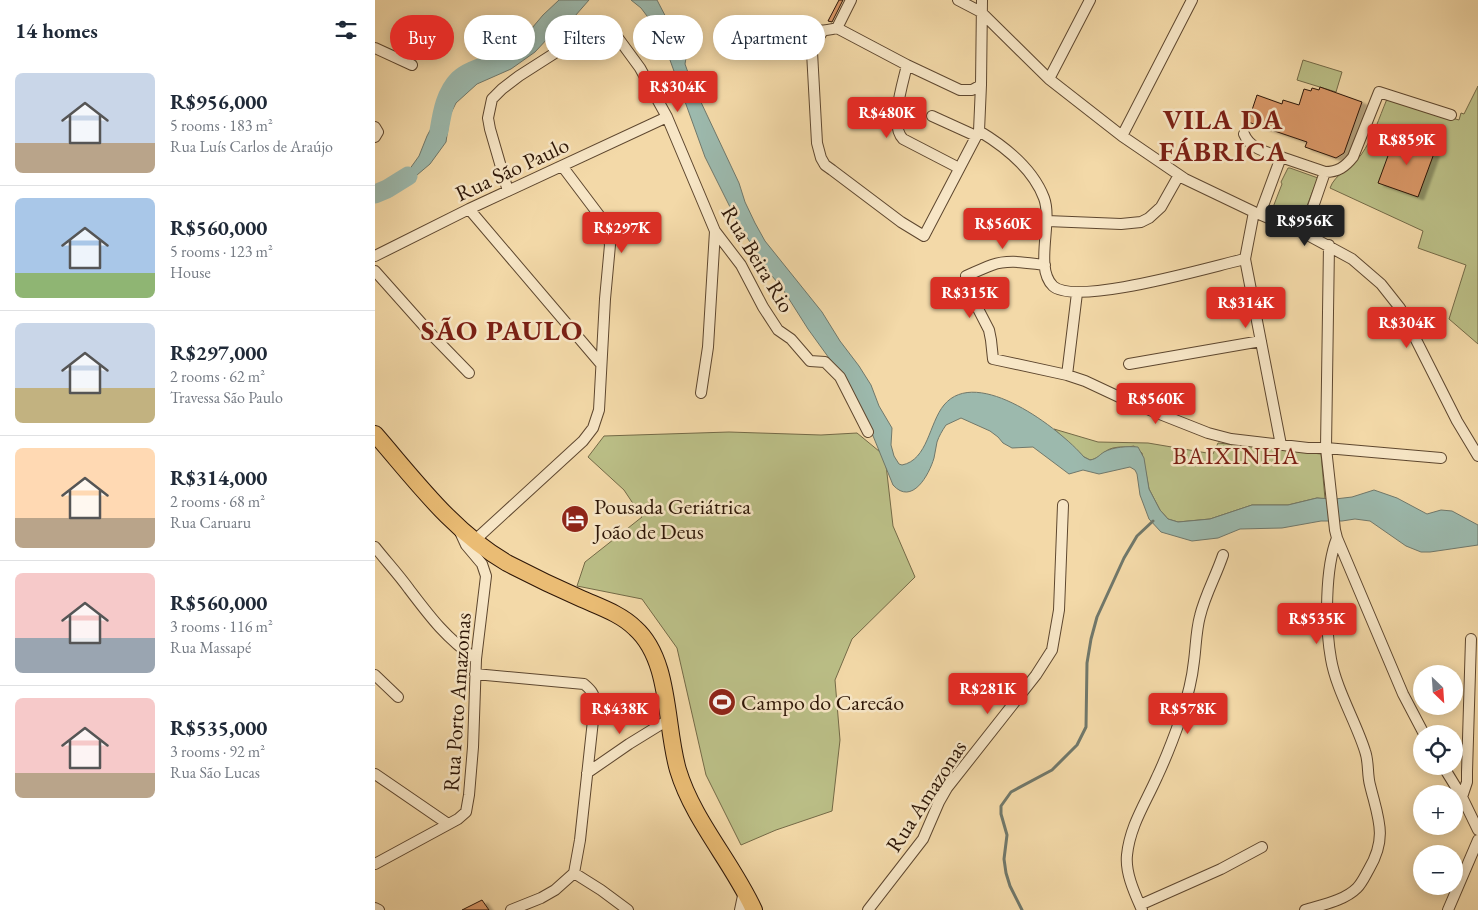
<!DOCTYPE html>
<meta charset="utf-8">
<style>
:root{--surface:#fff;--page:#f2f2f3;--text:#1f2937;--muted:#747a83;--line:#e0e1e3;--accent:#d93025}
body{margin:0;font-family:"EB Garamond",serif;background:var(--page);color:var(--text);height:100vh;display:flex;flex-direction:column;font-size:19px;white-space:nowrap}
*{box-sizing:border-box;margin:0}
p{font-size:16px;color:var(--muted)}
.icon{flex:none;width:28px;height:28px;fill:none;stroke:currentColor;stroke-width:2;stroke-linecap:round;stroke-linejoin:round}
.map{position:relative;flex:1;overflow:hidden}
.drawer{display:flex;flex-direction:column;background:var(--surface);width:375px}
.drawer>*{flex:none}
.top-card{position:absolute;left:15px;top:15px;width:475px;height:45px;display:flex;gap:10px}
.needle{width:32px;rotate:155deg}
.controls{position:absolute;left:1038px;top:665px;display:grid;gap:10px}
.controls a{display:grid;place-items:center;width:50px;height:50px;border-radius:50%;background:var(--surface);box-shadow:0 2px 12px #0003;font-size:25px}
.price{position:absolute;translate:-50% -42px;padding:0 11px;border-radius:5px;background:var(--accent);color:#fff;font-size:16px;line-height:32px;filter:drop-shadow(0 1px 2px #0008)}
.price::after{content:'';position:absolute;left:50%;top:30px;width:15px;height:11px;margin-left:-8px;background:inherit;clip-path:polygon(0 0,100% 0,50% 100%)}
.price.selected{background:#222;color:#fff}
ul{padding:0;list-style:none}
li{display:flex;align-items:center;gap:15px;height:125px;padding:0 15px}
li+li{border-top:1px solid var(--line)}
li span{display:grid;place-items:center;flex:none;width:140px;height:100px;border-radius:8px;color:#555}
li>.icon{margin-inline-start:auto}
span .icon{width:60px;height:60px;fill:#fffc;stroke-width:1}
li b{font-size:21px}
h2{display:flex;justify-content:space-between;align-items:center;height:60px;padding:0 15px;font-size:21px}
.pill{padding:0 18px;border-radius:22px;background:var(--surface);box-shadow:0 2px 12px #0003;font-size:18px;line-height:45px}
.pill.selected{background:var(--accent);color:#fff}
main{display:flex;flex:1;min-height:0}
.map>svg:first-child{display:block}
.green{fill:#bbbf87;stroke:#746a47}
.water{fill:#9cb9ad;stroke:#70786b}
.lines{fill:none;stroke-linecap:round;stroke-linejoin:round}
.stream{stroke:#70786b;stroke-width:3}
.river{stroke:#9cb9ad;stroke-width:19}
.building{fill:#da9868;stroke:#2d1607;filter:url(#shadow)}
.minor-casing{stroke:#5e472f;stroke-width:12}
.primary-casing{stroke:#2d1607;stroke-width:18}
.minor{stroke:#f7e6c6;stroke-width:10}
.primary{stroke:#eabc74;stroke-width:16}
.labels{text-anchor:middle;dominant-baseline:central;stroke-width:5;stroke-linejoin:round;paint-order:stroke}
.street-label{font-size:22px;fill:#2d1607;stroke:#f7e6c6}
.poi-label{font-size:22px;fill:#2d1607;stroke:#f7e6c6;text-anchor:start}
.neighbourhood-label{font-size:24px;letter-spacing:1px;fill:#7a1f14;stroke:#f7e6c6}
.district-label{font-size:28px;font-weight:bold;letter-spacing:1px;fill:#7a1f14;stroke:#f7e6c6}
</style>
<main>
<section class="drawer">
<h2>14 homes<svg class="icon" aria-label="filters" viewBox="0 0 24 24"><path d="M4 7h16M4 17h16"/><circle cx="9" cy="7" r="2"/><circle cx="15" cy="17" r="2"/></svg></h2>
<ul>
<li><span style="background:linear-gradient(#c9d6e8 70%,#b9a48a 0)"><svg class="icon" aria-label="home" viewBox="0 0 24 24"><path d="M3 11l9-7 9 7M6 9v11h12V9"/></svg></span><div><b>R$956,000</b><p>5 rooms · 183 m²</p><p>Rua Luís Carlos de Araújo</p></div></li>
<li><span style="background:linear-gradient(#a9c7e8 75%,#8fb573 0)"><svg class="icon" aria-label="home" viewBox="0 0 24 24"><path d="M3 11l9-7 9 7M6 9v11h12V9"/></svg></span><div><b>R$560,000</b><p>5 rooms · 123 m²</p><p>House</p></div></li>
<li><span style="background:linear-gradient(#c9d6e8 65%,#c2b280 0)"><svg class="icon" aria-label="home" viewBox="0 0 24 24"><path d="M3 11l9-7 9 7M6 9v11h12V9"/></svg></span><div><b>R$297,000</b><p>2 rooms · 62 m²</p><p>Travessa São Paulo</p></div></li>
<li><span style="background:linear-gradient(#ffd9b3 70%,#b9a48a 0)"><svg class="icon" aria-label="home" viewBox="0 0 24 24"><path d="M3 11l9-7 9 7M6 9v11h12V9"/></svg></span><div><b>R$314,000</b><p>2 rooms · 68 m²</p><p>Rua Caruaru</p></div></li>
<li><span style="background:linear-gradient(#f6c9c9 65%,#9aa5b1 0)"><svg class="icon" aria-label="home" viewBox="0 0 24 24"><path d="M3 11l9-7 9 7M6 9v11h12V9"/></svg></span><div><b>R$560,000</b><p>3 rooms · 116 m²</p><p>Rua Massapé</p></div></li>
<li><span style="background:linear-gradient(#f6c9c9 75%,#b9a48a 0)"><svg class="icon" aria-label="home" viewBox="0 0 24 24"><path d="M3 11l9-7 9 7M6 9v11h12V9"/></svg></span><div><b>R$535,000</b><p>3 rooms · 92 m²</p><p>Rua São Lucas</p></div></li>
</ul>
</section>
<div class="map">
<svg width="1103" height="910" viewBox="0 0 1103 910">
<defs>
<filter id="shadow"><feDropShadow dx="5.5" dy="3" stdDeviation="1" flood-color="#0004"/></filter>
</defs>
<rect width="100%" height="100%" fill="#f3d9a8"/>
<filter id="stains"><feTurbulence type="fractalNoise" baseFrequency=".004" numOctaves="4"/><feColorMatrix values="0 0 0 0 .2 0 0 0 0 .09 0 0 0 0 .02 0 0 0 .5 -.17"/></filter>
<radialGradient id="worn" r=".72"><stop offset=".6" stop-color="#630" stop-opacity="0"/><stop offset="1" stop-color="#630" stop-opacity=".3"/></radialGradient>
<path class="green" d="M928 60 967 72 961 92 922 80Z
M1103 86V344L1074 319 1091 265 1043 248 1048 231 955 188C960 174 976 168 986 155 998 138 1004 118 1012 99L1084 120 1086 113 1089 114Z
M913 168H915L943 178 924 226 895 215 907 184 906 182Z
M679 429 723 442 773 443 838 454 843 443 946 454 950 499 942 498 913 505H877L835 519 803 522 793 519 785 510 774 489 767 453 759 446C752 448 745 446 738 448 729 450 724 459 715 460L709 457Z
M354 432 446 435 482 433 510 456 518 526 540 577 477 639 460 680 465 740 457 811 401 830 366 845 331 775 302 648 267 599 202 586 210 562 267 517 249 490 213 457 229 436Z"/>
<path class="water" d="M184 0H214L193 24 174 37 160 52 136 69 102 84 81 103 75 115 71 142 55 164 42 175 12 189 34 170 44 156 52 136 74 94 84 80 141 47 168 15Z
M256 0H282L296 27 307 41 312 52 310 64 316 81 364 183 370 202 380 223 390 241 447 312 465 341 484 366 496 385 504 406 517 428 516 445 519 456 524 464 527 465C553 460 554 423 569 405 602 365 685 429 709 457L715 460C722 459 724 455 729 452 738 447 753 446 763 447L769 458 774 489 785 510 793 519 803 522 835 519 877 505H913L942 498 960 499 977 497 999 490 1022 498 1052 514 1066 510 1077 511 1103 525V545L1055 552H1046L1031 546 995 521 980 519 967 521H946L907 528 865 529 843 538 817 541 786 532 774 519 765 495 762 474 760 470 755 467 724 474 708 470 694 474 658 447 637 448 628 443 623 437 615 431 586 418 571 425C567 431 564 436 562 442 561 447 560 453 559 458 554 475 537 506 518 485L494 426 472 383 433 329 407 288 392 270 362 221 330 157 291 49 281 28 266 8Z"/>
<g class="lines">
<path class="stream" d="M647 910 635 886 631 873 629 859 632 835 626 814V806L636 792 677 770 702 745 711 727 712 663 716 639 722 617 749 558 762 536 778 521"/>
<path class="river" d="M64 131C67 113 70 93 84 79 94 70 111 66 123 61
M0 194 12 189 33 176"/>
</g>
<path class="building" d="M464 0H468L457 22 453 21Z
M945 87 987 102 969 153 961 158 930 147 932 142 873 122 882 95 907 104 908 100 924 105 929 89 936 91 937 88 944 90Z
M1021 134 1061 148 1043 197 1003 183Z
M107 900 114 910H87Z"/>
<g class="lines">
<g class="minor-casing">
<path id="minor" d="M583 0 606 12 674 79 747 136 810 179 879 212 929 233 977 259 1006 284 1025 308 1082 421 1103 456
M607 0 606 85 604 131C629 146 658 169 669 198 678 222 659 268 678 286 701 307 838 266 870 259
M420 21C437 31 442 33 462 28L476 0
M462 28 532 65 585 90H597L606 85
M448 31 438 46 437 52 442 143 446 158 450 165 457 170 526 222 549 236 604 131
M0 48 37 65
M532 65C528 83 514 125 528 139L584 168
M674 79 715 0
M557 116 601 136
M0 127 3 132 0 137
M869 134C875 149 892 152 906 157
M747 136 817 0
M950 172C963 172 970 167 978 157L1004 92 1076 115
M133 191 115 129 113 118 117 99 127 89 144 76 219 28 225 25 235 27 265 68 292 117 340 231 366 265 388 307 403 330 416 339 435 361 450 362 465 377 493 432
M94 209 226 364
M879 212 870 259 906 445
M885 214 906 157 950 172 929 233
M672 221 746 224 766 222 774 218 786 207 804 175
M954 245 951 448 960 530 962 538 1028 694 1049 734
M0 256 94 209 292 117
M670 265C652 263 634 259 617 265 609 268 600 272 591 276L598 299 614 330 616 340 618 359 692 375 710 381 757 403 833 433 856 439 933 448H951L1066 458
M0 271 57 335 94 373
M754 364 886 341
M692 375 702 293
M326 393 333 347 340 231
M99 541 208 441 218 428 224 410 230 299 235 245 233 232 227 219 187 166
M0 547C11 561 24 575 34 589 56 618 71 638 101 659
M100 674 209 684C215 689 219 693 220 702L205 840 199 873 180 890 166 898 136 910
M0 675 23 697
M1068 766 1087 797 1103 830
M212 773 254 744 293 720
M0 774 73 824
M1087 797 1092 782V772L1096 639
M0 864 83 819 91 812 94 795 98 747 101 659 111 576 107 564 91 545 85 532
M199 873 226 890 253 910
M765 905 846 869 887 847
M0 908 4 910
M365 910 369 891
M493 910 548 839 564 802 572 788 661 675 677 650 684 610 688 505
M767 910C760 894 750 873 752 855 755 826 770 804 782 777 791 758 799 737 806 717 812 699 817 680 819 661 821 646 821 631 825 616 830 595 841 576 848 555
M930 910C946 905 969 901 982 888 987 883 990 876 994 869 1013 837 1003 818 995 785 992 774 994 762 990 751 981 722 961 689 956 659 950 626 950 568 962 538
M1073 910 1103 840"/>
</g>
<g class="primary-casing">
<path id="primary" d="M0 434C40 480 78 532 132 563 157 576 182 588 207 599 225 607 246 614 260 628 296 660 290 726 303 770 318 820 357 862 379 910"/>
</g>
<use href="#minor" class="minor"/>
<use href="#primary" class="primary"/>
</g>
<defs>
<g id="hotel-disc" transform="scale(1.4375)"><circle r="9.5" fill="#8f2418" stroke="#f7e6c6"/><path d="M-6-4.5h1.5V1H6V5H4.5V3h-9V5H-6ZM-4 0a1.8 1.8 0 1 1 3.6 0ZM.5 0V-2.5h3Q6-2.5 6 0Z" fill="#fff"/></g>
<g id="stadium-disc" transform="scale(1.4375)"><circle r="9.5" fill="#8f2418" stroke="#f7e6c6"/><path d="M0-5a6.5 5 0 1 0 0 10a6.5 5 0 1 0 0-10ZM-3.5-1.8h7v3.6h-7Z" fill="#fff"/></g>
</defs>
<g fill-rule="evenodd">
<use href="#hotel-disc" x="200" y="519"/>
<use href="#stadium-disc" x="347" y="702"/>
</g>
<g class="labels">
<g class="street-label">
<text transform="translate(137 169) rotate(-25)">Rua São Paulo</text>
<text transform="translate(383 259) rotate(59)">Rua Beira Rio</text>
<text transform="translate(82 702) rotate(-86)">Rua Porto Amazonas</text>
<text transform="translate(551 796) rotate(-57)">Rua Amazonas</text>
</g>
<g class="poi-label">
<text x="219" y="506">Pousada Geriátrica<tspan x="219" dy="25">João de Deus</tspan></text>
<text x="366" y="702">Campo do Carecão</text>
</g>
<g class="neighbourhood-label">
<text x="861" y="455">BAIXINHA</text>
</g>
<g class="district-label">
<text x="848" y="119">VILA DA<tspan x="848" dy="32">FÁBRICA</tspan></text>
<text x="127" y="330">SÃO PAULO</text>
</g>
</g>
<rect width="100%" height="100%" filter="url(#stains)"/>
<rect width="100%" height="100%" fill="url(#worn)"/>
</svg>
<div class="controls">
<a><svg class="needle" viewBox="-14 -14 28 28"><path d="M0-13l5 13h-10z" fill="#e53935"/><path d="M0 13l5-13h-10z" fill="#747a83"/></svg></a>
<a><svg class="icon" aria-label="locate" viewBox="0 0 24 24"><circle cx="12" cy="12" r="6"/><path d="M12 2v4M12 18v4M2 12h4M18 12h4"/></svg></a>
<a>+</a>
<a>−</a>
</div>
<b class="price" style="left:303px;top:113px">R$304K</b>
<b class="price" style="left:512px;top:139px">R$480K</b>
<b class="price" style="left:1032px;top:166px">R$859K</b>
<b class="price selected" style="left:930px;top:247px">R$956K</b>
<b class="price" style="left:628px;top:250px">R$560K</b>
<b class="price" style="left:247px;top:254px">R$297K</b>
<b class="price" style="left:595px;top:319px">R$315K</b>
<b class="price" style="left:871px;top:329px">R$314K</b>
<b class="price" style="left:1032px;top:349px">R$304K</b>
<b class="price" style="left:781px;top:425px">R$560K</b>
<b class="price" style="left:942px;top:645px">R$535K</b>
<b class="price" style="left:613px;top:715px">R$281K</b>
<b class="price" style="left:245px;top:735px">R$438K</b>
<b class="price" style="left:813px;top:735px">R$578K</b>
<div class="top-card">
<a class="pill selected">Buy</a>
<a class="pill">Rent</a>
<a class="pill">Filters</a>
<a class="pill">New</a>
<a class="pill">Apartment</a>
</div>
</div>
</main>
